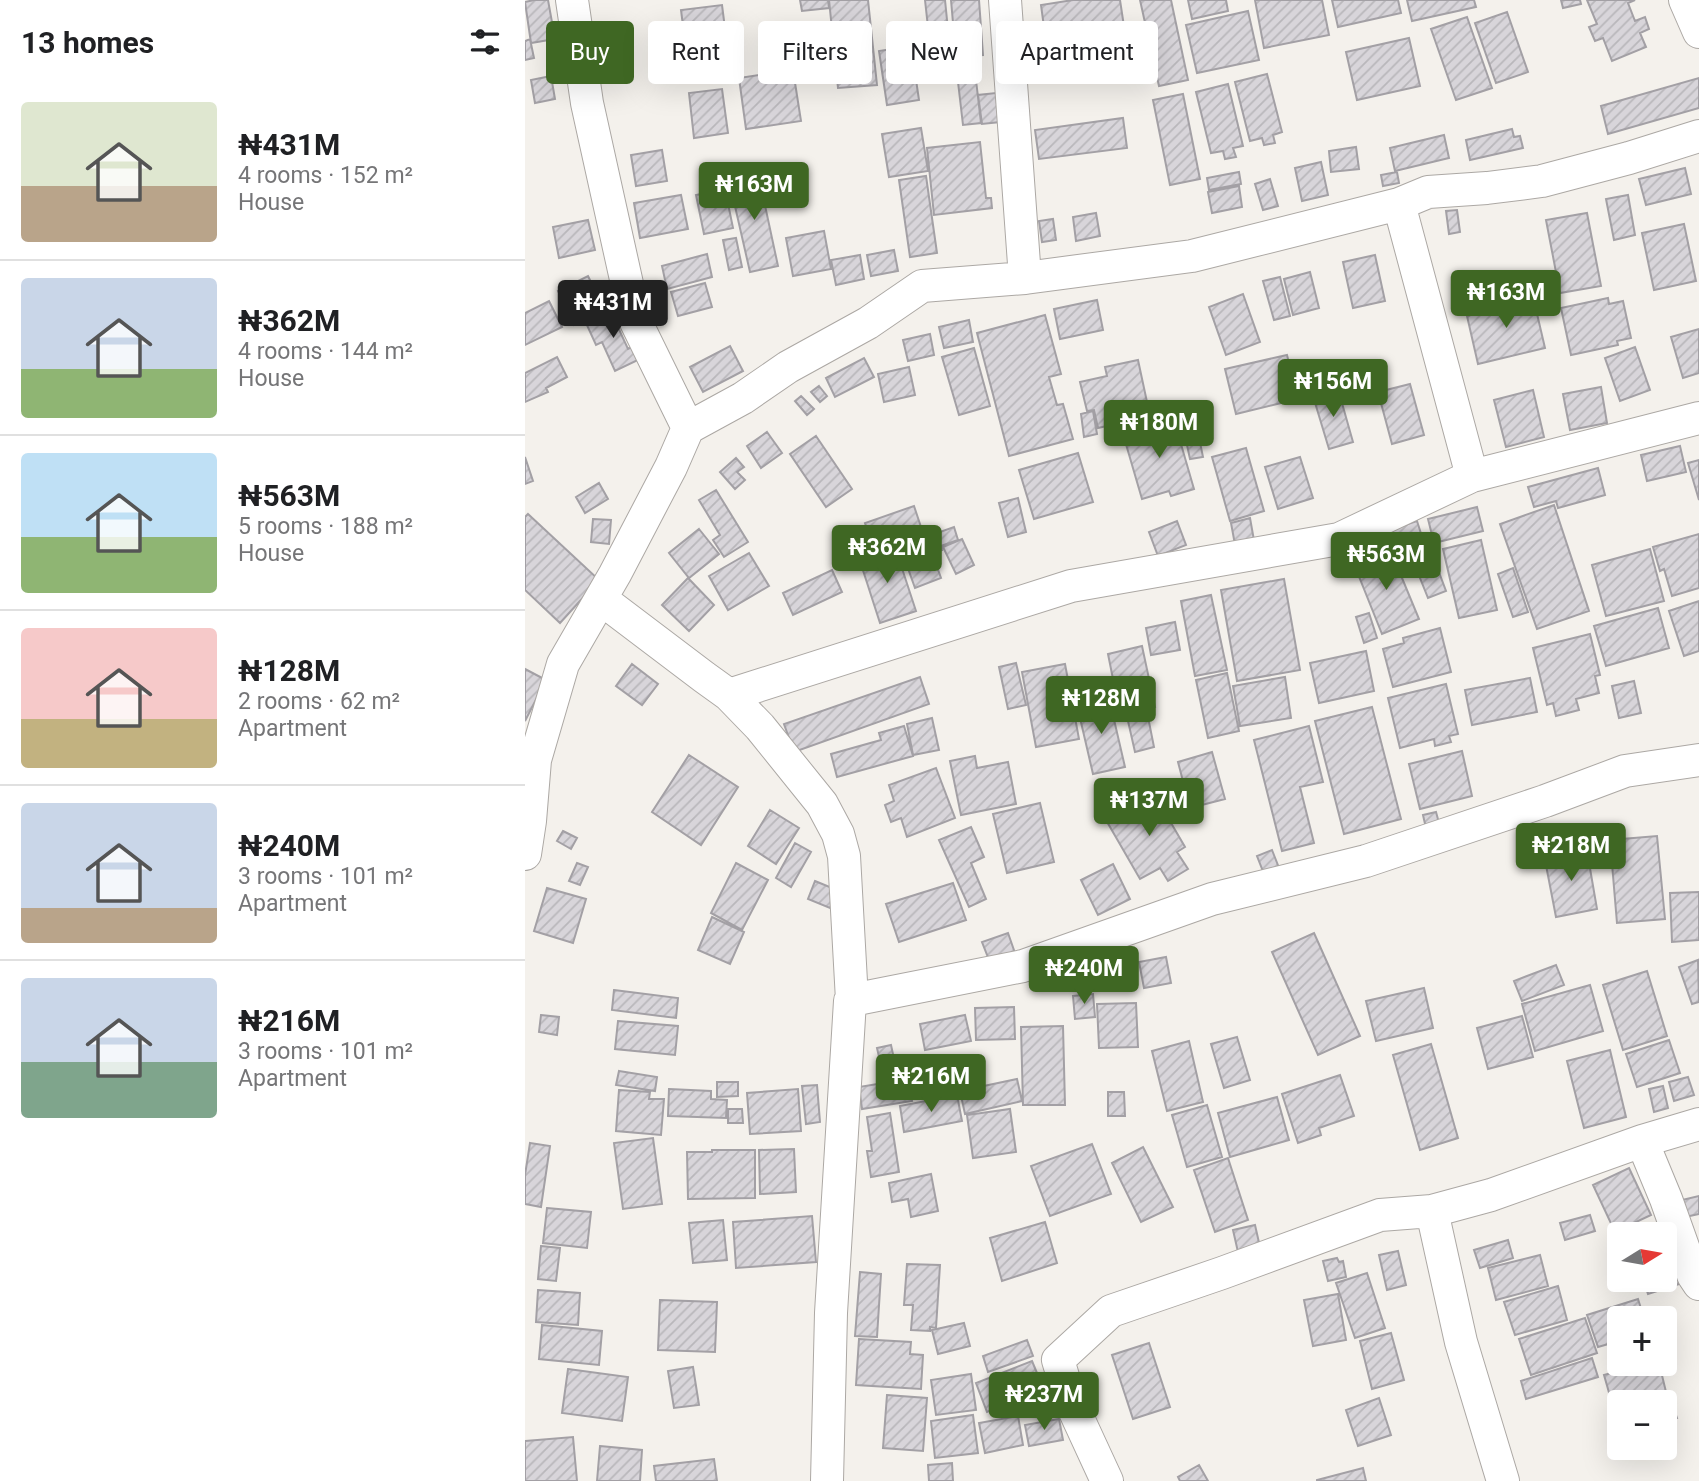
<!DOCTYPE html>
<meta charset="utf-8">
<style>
:root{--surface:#fff;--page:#f6f6f6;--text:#202124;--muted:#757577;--line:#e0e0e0;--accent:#3f6723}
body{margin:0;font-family:Roboto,sans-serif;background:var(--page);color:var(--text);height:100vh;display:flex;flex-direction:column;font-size:26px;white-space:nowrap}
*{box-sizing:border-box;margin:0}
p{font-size:23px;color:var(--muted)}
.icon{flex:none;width:38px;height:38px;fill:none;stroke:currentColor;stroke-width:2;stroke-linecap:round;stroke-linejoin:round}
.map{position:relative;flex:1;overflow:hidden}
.panel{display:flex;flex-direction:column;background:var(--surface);width:525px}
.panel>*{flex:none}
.top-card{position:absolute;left:21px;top:21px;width:665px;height:63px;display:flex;gap:14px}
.needle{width:46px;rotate:79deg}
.controls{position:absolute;left:1082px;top:1222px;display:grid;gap:14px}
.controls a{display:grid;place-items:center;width:70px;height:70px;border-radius:7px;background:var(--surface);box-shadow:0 7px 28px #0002;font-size:35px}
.price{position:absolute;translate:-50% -60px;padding:0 16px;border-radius:7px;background:var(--accent);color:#fff;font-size:23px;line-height:46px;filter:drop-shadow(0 2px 4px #0008)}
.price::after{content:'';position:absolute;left:50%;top:42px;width:21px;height:16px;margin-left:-10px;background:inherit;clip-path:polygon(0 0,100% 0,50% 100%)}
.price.current{background:#222;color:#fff}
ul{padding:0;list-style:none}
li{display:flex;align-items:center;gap:21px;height:175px;padding:0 21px}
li+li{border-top:2px solid var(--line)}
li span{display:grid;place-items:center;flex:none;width:196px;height:140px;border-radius:7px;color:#555}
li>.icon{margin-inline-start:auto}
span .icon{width:84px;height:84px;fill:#fffc;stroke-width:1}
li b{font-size:30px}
h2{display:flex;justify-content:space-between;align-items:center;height:84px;padding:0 21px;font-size:30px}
.pill{padding:0 24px;border-radius:7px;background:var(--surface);box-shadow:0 7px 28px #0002;font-size:24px;line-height:63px}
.pill.current{background:var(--accent);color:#fff}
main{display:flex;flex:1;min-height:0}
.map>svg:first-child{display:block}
.building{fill:url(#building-hatch);stroke:#a3a0a5;stroke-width:2}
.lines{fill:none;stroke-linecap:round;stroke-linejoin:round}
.minor-casing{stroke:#aca8a4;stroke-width:34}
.minor{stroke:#fff;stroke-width:32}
</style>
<main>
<section class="panel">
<h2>13 homes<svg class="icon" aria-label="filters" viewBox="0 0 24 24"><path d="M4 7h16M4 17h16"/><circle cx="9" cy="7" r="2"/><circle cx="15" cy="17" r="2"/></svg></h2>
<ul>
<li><span style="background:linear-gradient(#dfe7d0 60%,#b9a48a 0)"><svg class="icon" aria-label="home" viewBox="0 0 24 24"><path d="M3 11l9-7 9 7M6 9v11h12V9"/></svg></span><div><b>₦431M</b><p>4 rooms · 152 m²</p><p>House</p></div></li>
<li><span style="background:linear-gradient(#c9d6e8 65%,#8fb573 0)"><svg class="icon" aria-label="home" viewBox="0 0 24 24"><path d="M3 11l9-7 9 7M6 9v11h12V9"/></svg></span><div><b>₦362M</b><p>4 rooms · 144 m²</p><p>House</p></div></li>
<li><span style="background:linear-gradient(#bfe0f5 60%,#8fb573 0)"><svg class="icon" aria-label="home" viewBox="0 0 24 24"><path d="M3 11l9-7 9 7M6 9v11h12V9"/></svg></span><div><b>₦563M</b><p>5 rooms · 188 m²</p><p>House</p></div></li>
<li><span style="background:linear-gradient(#f6c9c9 65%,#c2b280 0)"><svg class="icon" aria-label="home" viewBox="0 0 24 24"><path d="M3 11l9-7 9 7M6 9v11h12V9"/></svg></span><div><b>₦128M</b><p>2 rooms · 62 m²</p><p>Apartment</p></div></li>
<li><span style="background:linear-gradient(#c9d6e8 75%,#b9a48a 0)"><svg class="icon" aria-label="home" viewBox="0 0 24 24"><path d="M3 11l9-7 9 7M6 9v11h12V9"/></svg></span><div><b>₦240M</b><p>3 rooms · 101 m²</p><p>Apartment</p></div></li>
<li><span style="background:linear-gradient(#c9d6e8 60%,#7fa58c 0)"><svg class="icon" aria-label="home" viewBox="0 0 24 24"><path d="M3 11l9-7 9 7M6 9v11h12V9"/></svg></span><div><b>₦216M</b><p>3 rooms · 101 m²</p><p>Apartment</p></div></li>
</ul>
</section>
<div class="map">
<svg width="1174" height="1481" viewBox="0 0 1174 1481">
<defs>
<pattern id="building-hatch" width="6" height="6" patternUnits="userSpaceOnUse" patternTransform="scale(1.75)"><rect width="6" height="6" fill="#d8d5da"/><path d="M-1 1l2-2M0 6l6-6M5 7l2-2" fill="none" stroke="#b9b7bb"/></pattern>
</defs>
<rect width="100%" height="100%" fill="#f4f1ec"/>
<path class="building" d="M9 0H23L30 39 6 43 0 2Z
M275 0H303L304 8 277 11Z
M304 0H343L352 85 313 88Z
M400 0H420L423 30 415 31 414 25 403 27Z
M426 0H454L458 55 431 57Z
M548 0H595L603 53 524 64 516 5Z
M615 0H646L663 80 634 86Z
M663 0H701L703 11 667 19Z
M730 0H797L804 35 739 48Z
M807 0H873L876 13 813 27Z
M882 0H949L951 7 887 21Z
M1036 0H1055L1056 4 1038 8Z
M1062 0H1110L1103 3 1110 21 1120 17 1124 29 1115 33 1121 47 1087 61 1078 38 1070 41 1064 27 1072 24Z
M197 5 204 60 163 65 156 10Z
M723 11 734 60 672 73 661 25Z
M982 12 1003 72 971 83 950 23Z
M942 17 967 88 931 100 906 29Z
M86 38 92 77 72 80 66 41Z
M884 38 895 86 832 100 821 52Z
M5 39 9 58 0 60V41Z
M386 46 394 100 362 105 354 51Z
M268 70 276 121 221 129 214 78Z
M742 74 757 132 748 135 750 143 739 145 737 138 725 141 710 82Z
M26 76 30 99 10 103 6 80Z
M1174 78V108L1083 134 1076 106Z
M451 80 456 123 438 125 433 82Z
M703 84 718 146 708 148 711 157 700 159 698 151 686 153 671 92Z
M197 89 203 133 169 138 164 93Z
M471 93 475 122 457 124 453 95Z
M658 94 675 179 645 185 628 100Z
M598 118 602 148 514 159 510 130Z
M396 128 403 171 364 177 357 134Z
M987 129 989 137 995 136 998 148 945 160 941 140Z
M919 135 924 158 870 171 865 148Z
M455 142 461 198H466L467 208 409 215 402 148Z
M831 147 834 169 806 172 804 151Z
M137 150 142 181 111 186 106 155Z
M796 162 803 195 777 201 770 168Z
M1160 168 1166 194 1121 205 1114 179Z
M714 172 716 184 684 190 682 178Z
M872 172 874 183 858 186 856 175Z
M233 173 253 266 225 272 204 180Z
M401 176 412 253 385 257 374 180Z
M745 179 753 206 738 210 730 184Z
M714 186 717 207 687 213 683 192Z
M200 189 208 228 179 234 171 195Z
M156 195 163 229 115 238 109 203Z
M1103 195 1110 235 1089 240 1081 199Z
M932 210 935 232 924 234 921 211Z
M571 213 575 236 551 241 548 217Z
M1062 213 1076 286 1035 293 1021 220Z
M528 219 531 240 517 242 514 221Z
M63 220 70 250 34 258 28 227Z
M1159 224 1171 281 1129 290 1117 233Z
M299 231 306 269 268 276 261 238Z
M211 238 217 267 204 270 198 240Z
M369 250 373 271 346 276 342 255Z
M182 254 187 277 142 289 137 266Z
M335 255 339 279 311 285 306 260Z
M850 255 860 301 828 308 818 262Z
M785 272 794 308 768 315 759 279Z
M63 276 80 311 49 325 33 291Z
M755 277 765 316 749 320 738 281Z
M180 283 187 307 153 316 146 292Z
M718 294 735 342 701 355 684 307Z
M989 294 991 305 1009 301 1020 348 953 364 942 316 966 310 964 299Z
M1083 298 1084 304 1098 301 1106 338 1092 341 1093 345 1046 355 1036 308Z
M572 300 578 330 535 339 529 309Z
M24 301 37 327 0 345V313Z
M91 309 97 321 91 323 103 349 111 345 117 358 90 371 77 342 71 345 61 323Z
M520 315 536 374 524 377 532 405 538 404 548 439 484 456 452 333Z
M444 320 448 342 419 348 414 327Z
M1174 329V373L1158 378 1146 337Z
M405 334 409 355 383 361 378 340Z
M205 346 218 371 178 392 165 367Z
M1110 347 1125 390 1095 401 1080 358Z
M449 348 465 406 434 415 417 357Z
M762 355 773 399 711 414 700 369Z
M32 357 42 377 21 388 23 392 0 402V373Z
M339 358 349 377 310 397 301 378Z
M613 360 625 416 573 428 569 410 562 411 555 382 582 376 580 367Z
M384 367 390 395 359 402 353 374Z
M885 384 899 435 867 444 853 392Z
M294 386 302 396 295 402 286 392Z
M1076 387 1082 423 1045 430 1038 394Z
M813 389 828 442 804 449 788 396Z
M1008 390 1019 437 981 447 969 400Z
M276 396 289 409 282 415 270 401Z
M568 411 572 434 559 437 556 414Z
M649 420 669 489 646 496 644 491 617 499 598 434Z
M672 428 678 457 665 459 659 431Z
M242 432 257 453 236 468 222 446Z
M291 436 327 489 301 507 265 454Z
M1155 446 1161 472 1122 481 1116 455Z
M721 448 739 511 705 521 687 457Z
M553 453 568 502 509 519 494 470Z
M0 457 8 481 0 484Z
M775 457 788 498 753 509 740 467Z
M211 458 219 467 212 472 220 480 210 489 195 472Z
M1174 460V500L1163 463Z
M1073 468 1080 495 1033 508 1031 501 1009 507 1003 487Z
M74 483 83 499 60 513 51 497Z
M191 490 223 542 199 557 188 540 195 535 174 500Z
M493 498 501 532 483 537 474 503Z
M1029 505 1064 611 1012 629 975 524Z
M389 506 397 530 348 546 340 523Z
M952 507 958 531 909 543 903 519Z
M3 514 74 580 35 623 0 590V517Z
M725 518 730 546 711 550 706 523Z
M68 519 86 520 84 544 66 542Z
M652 521 661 545 633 556 624 532Z
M892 521 900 546 872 555 864 530Z
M429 527 433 540 416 546 417 550 407 553 416 578 390 588 375 546Z
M174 529 194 554 164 578 144 553Z
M1174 534V588L1147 596 1139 569 1135 571 1128 547Z
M437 539 449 565 431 574 418 547Z
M956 540 972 610 934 618 918 549Z
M370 547 391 611 355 623 334 558Z
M865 549 894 619 857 634 829 564Z
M1125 549 1139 601 1081 616 1067 565Z
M906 551 921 591 903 598 887 558Z
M224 553 244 586 203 610 184 576Z
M988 568 1003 612 988 617 973 574Z
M307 570 317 592 268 615 258 593Z
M163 578 189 605 164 631 137 605Z
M759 579 775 670 712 681 696 590Z
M686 595 702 670 670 676 656 601Z
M1174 601V651L1159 656 1144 611Z
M1133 608 1144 648 1081 666 1069 626Z
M844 613 852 638 839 643 831 617Z
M650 622 655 650 626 655 621 628Z
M915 628 926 672 868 687 858 649 879 643 878 638Z
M1065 634 1075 675 1070 676 1074 693 1051 699 1054 710 1031 716 1028 703 1022 705 1008 648Z
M617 646 630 707 595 714 583 654Z
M841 651 849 691 794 703 785 663Z
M491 663 501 705 483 709 474 667Z
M107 664 133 684 117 705 91 686Z
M540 664 554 739 511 747 497 672Z
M0 669 21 680 0 721Z
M702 673 714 731 683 738 671 680Z
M395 677 404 704 269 752 259 724Z
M760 677 766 718 715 726 708 686Z
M1005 678 1012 712 947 725 940 690Z
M1109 681 1116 713 1094 718 1087 686Z
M921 684 933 734 924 736 926 742 910 746 909 739 875 748 863 698Z
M584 698 600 767 568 774 552 705Z
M847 707 876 819 819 834 790 721Z
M623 717 629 747 610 752 603 721Z
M407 718 414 750 388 755 382 724Z
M379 726 388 756 312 777 306 754 356 740 354 733Z
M784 726 798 782 775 787 789 843 757 851 729 740Z
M937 751 947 796 895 809 884 764Z
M687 752 700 799 665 808 653 762Z
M164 755 213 787 176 845 127 812Z
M450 756 452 768 483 762 491 804 436 815 425 761Z
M411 768 430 818 382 837 376 818 366 822 360 805 369 801 364 785Z
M628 792 660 847 652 852 663 869 643 881 635 868 615 879 581 820Z
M515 803 529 862 482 873 468 814Z
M245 810 274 828 251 864 223 846Z
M911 812 917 834 903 837 898 815Z
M446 827 459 857 446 863 461 899 444 907 414 840Z
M1068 829 1071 847 1053 849 1051 831Z
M38 831 52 838 46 849 32 841Z
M1132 836 1140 919 1092 923 1085 840Z
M270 843 286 852 266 887 251 878Z
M1050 847 1051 853 1062 851 1072 909 1031 917 1020 860 1033 858 1031 850Z
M747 850 756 873 741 879 732 856Z
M52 863 63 867 55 885 44 881Z
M211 863 243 880 217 930 186 913Z
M588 864 605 899 573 915 556 880Z
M290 881 312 890 305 908 283 899Z
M428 883 441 920 374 942 361 904Z
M22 888 61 899 48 943 9 931Z
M1174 892V940L1147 942 1145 893Z
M187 917 219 932 205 964 173 950Z
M483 933 491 956 466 965 457 942Z
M789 933 835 1036 793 1055 747 952Z
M641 957 646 983 619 988 614 962Z
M1173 960 1174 1002 1167 1004 1154 967Z
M1031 965 1039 985 997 1001 989 981Z
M1122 971 1142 1036 1098 1050 1078 985Z
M1065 985 1078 1031 1010 1051 997 1004Z
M899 988 908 1028 851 1041 841 1001Z
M89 990 153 998 151 1018 87 1010Z
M568 994 570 1017 550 1019 548 996Z
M611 1003 613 1047 574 1048 572 1004Z
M489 1007 490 1039 451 1040 450 1008Z
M16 1015 34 1017 32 1035 14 1032Z
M440 1015 446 1041 400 1050 395 1024Z
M997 1016 1008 1057 963 1069 952 1028Z
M93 1021 153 1026 150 1055 90 1049Z
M538 1026 540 1105H498L496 1027Z
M712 1037 725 1080 699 1088 686 1044Z
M1144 1040 1155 1073 1112 1087 1101 1054Z
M664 1041 678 1102 642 1111 627 1051Z
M906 1044 933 1138 895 1150 868 1055Z
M366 1045 371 1068 357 1070 352 1048Z
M1085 1050 1101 1117 1059 1128 1042 1061Z
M94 1071 132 1077 130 1091 91 1085Z
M815 1075 829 1116 794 1128 796 1135 773 1143 757 1094Z
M1163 1077 1169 1095 1149 1101 1144 1082Z
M383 1079 387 1101 337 1109 334 1087Z
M492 1079 497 1101 440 1114 435 1091Z
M192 1082H213V1096L192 1097Z
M292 1085 295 1122 281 1124 277 1086Z
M1138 1086 1143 1108 1129 1112 1124 1089Z
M144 1089 186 1091V1099L202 1100 201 1118 143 1116Z
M273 1089 276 1131 225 1134 222 1093Z
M94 1090 125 1092 124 1099H139L136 1135 91 1131Z
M583 1092H599L600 1116H583Z
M432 1095 437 1121 379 1132 375 1106Z
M752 1097 764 1140 705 1157 693 1113Z
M682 1105 697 1157 662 1167 647 1115Z
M203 1109H217L218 1123H203Z
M485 1109 491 1152 448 1158 442 1115Z
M365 1113 374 1172 346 1177 342 1151H347L342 1117Z
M128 1138 137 1204 98 1209 89 1143Z
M5 1143 25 1146 16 1207 0 1204V1175Z
M567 1144 586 1194 525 1216 506 1166Z
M618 1147 648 1207 616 1222 587 1163Z
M269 1149 271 1192 235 1194 234 1150Z
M187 1150H230V1198L163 1199 162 1152H187Z
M703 1158 723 1220 690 1232 669 1170Z
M1104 1168 1126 1215 1090 1232 1068 1185Z
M406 1174 413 1211 386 1217 383 1199 367 1202 364 1183Z
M1174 1196V1214L1160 1217 1157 1200Z
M22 1208 66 1212 62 1248 18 1243Z
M1065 1215 1070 1231 1040 1240 1035 1223Z
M287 1216 291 1262 211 1268 208 1222Z
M198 1220 202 1260 168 1263 164 1223Z
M520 1222 532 1263 477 1281 465 1238Z
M730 1225 735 1247 713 1252 708 1230Z
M983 1240 988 1258 955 1268 949 1250Z
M16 1246 35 1248 31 1281 13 1279Z
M1145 1249 1157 1283 1123 1294 1118 1279H1139V1251Z
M873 1251 881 1285 862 1290 854 1255Z
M1015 1255 1023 1286 971 1300 963 1268Z
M812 1258 814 1262 818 1261 821 1277 803 1281 798 1261Z
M382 1264 415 1265 411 1328 405 1327V1331L386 1330 388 1305H379Z
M335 1272 356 1274 352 1337 330 1336Z
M842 1273 860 1328 830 1338 811 1283Z
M1033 1286 1042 1320 990 1335 979 1302Z
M13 1290 55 1293 53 1325 11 1322Z
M813 1294 821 1340 788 1346 779 1300Z
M1113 1299 1119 1318H1094V1341L1073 1347 1062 1315Z
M135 1300 192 1302 190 1352 133 1350Z
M1060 1318 1072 1353 1006 1375 994 1339Z
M439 1323 445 1346 413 1354 407 1330Z
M17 1325 77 1331 74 1365 14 1359Z
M866 1333 879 1380 847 1389 835 1341Z
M334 1339 386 1342 385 1354 398 1355 396 1389 331 1385Z
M502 1340 508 1356 463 1372 458 1356Z
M624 1343 645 1407 608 1419 587 1355Z
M1067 1358 1073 1377 1001 1399 996 1381Z
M507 1361 519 1390 462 1412 451 1383Z
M1124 1363H1134L1142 1396 1120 1402H1094V1409L1089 1410 1079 1375Z
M168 1367 174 1405 149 1408 143 1371Z
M43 1369 103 1377 97 1421 37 1413Z
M446 1374 451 1410 411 1415 406 1380Z
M362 1395 402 1398 398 1451 358 1448Z
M854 1398 866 1435 833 1446 821 1410Z
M1146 1401 1152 1418 1139 1422V1404Z
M448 1415 453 1453 410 1458 406 1421Z
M493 1416 498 1445 460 1453 454 1423Z
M534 1419 538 1440 504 1446 500 1425Z
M48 1437 52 1481H0V1441Z
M75 1446 117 1450 115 1481H72Z
M189 1459 192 1481H131L129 1466Z
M427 1463 428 1481H404L403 1465Z
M674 1465 683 1481H655L653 1477Z
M838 1468 841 1481H792V1480Z"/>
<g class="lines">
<g class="minor-casing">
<path id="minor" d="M47 0 62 103 110 320 163 428
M480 0 500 278
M1160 0 1174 32
M874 204 947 476
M76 599 179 677 204 695 235 727 297 804 313 834 319 856 327 1000 325 1001 306 1313 302 1481
M204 695 546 586 814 539 947 476 1174 418
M0 763 10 760 38 664 90 574 146 467 163 428 218 398 263 367 343 323 397 286 500 278 667 256 874 204 903 192 962 188 1017 181 1104 158 1174 136
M0 854 5 821 10 760
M327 1000 498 966 687 899 841 861 1020 801 1100 771 1174 760
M1117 1141 1141 1199 1168 1275 1174 1284
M907 1211 936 1342 978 1481
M582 1481 546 1403 533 1360 586 1311 697 1273 855 1215 907 1211 966 1195 1117 1141 1174 1124"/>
</g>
<use href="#minor" class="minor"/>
</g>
</svg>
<div class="controls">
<a><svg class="needle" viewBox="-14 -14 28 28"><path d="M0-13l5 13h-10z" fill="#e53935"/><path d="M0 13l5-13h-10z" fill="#757577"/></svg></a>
<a>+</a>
<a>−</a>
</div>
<b class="price" style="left:229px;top:222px">₦163M</b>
<b class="price" style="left:981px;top:330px">₦163M</b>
<b class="price current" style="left:88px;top:340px">₦431M</b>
<b class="price" style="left:808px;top:419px">₦156M</b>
<b class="price" style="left:634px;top:460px">₦180M</b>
<b class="price" style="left:362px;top:585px">₦362M</b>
<b class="price" style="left:861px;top:592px">₦563M</b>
<b class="price" style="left:576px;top:736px">₦128M</b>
<b class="price" style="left:624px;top:838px">₦137M</b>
<b class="price" style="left:1046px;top:883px">₦218M</b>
<b class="price" style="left:559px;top:1006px">₦240M</b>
<b class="price" style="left:406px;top:1114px">₦216M</b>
<b class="price" style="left:519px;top:1432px">₦237M</b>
<div class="top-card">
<a class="pill current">Buy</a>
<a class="pill">Rent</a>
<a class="pill">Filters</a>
<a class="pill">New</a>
<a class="pill">Apartment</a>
</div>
</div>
</main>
